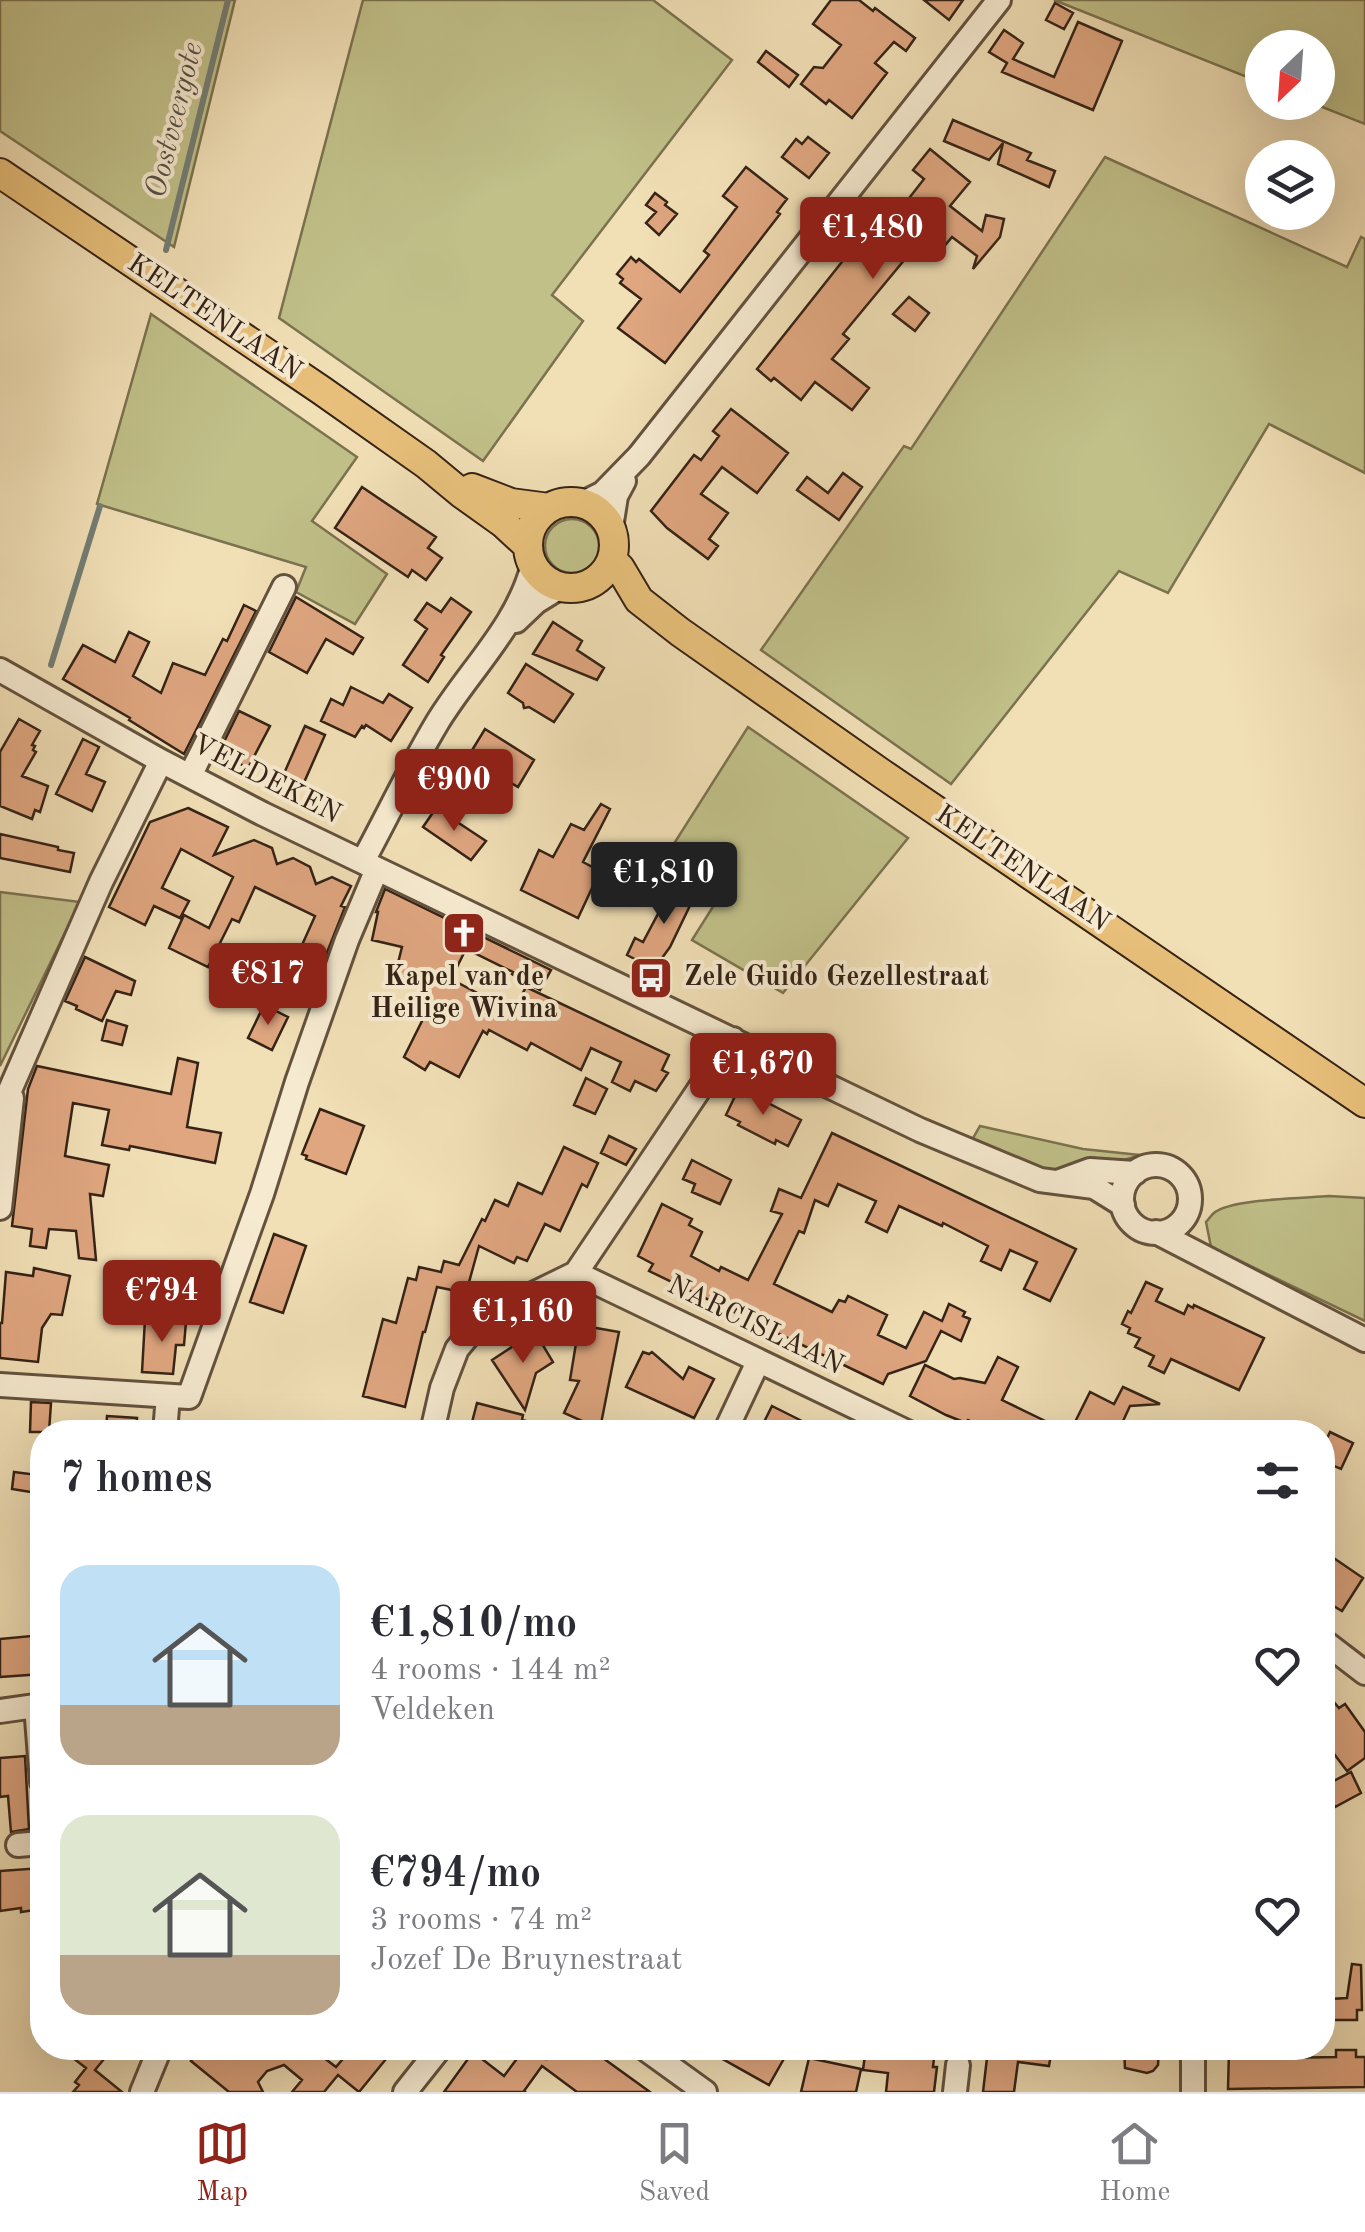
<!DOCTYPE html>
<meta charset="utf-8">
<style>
:root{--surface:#fff;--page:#f2f2f3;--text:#2b2b33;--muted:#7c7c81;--line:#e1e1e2;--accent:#8f2418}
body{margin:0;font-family:"Old Standard TT",serif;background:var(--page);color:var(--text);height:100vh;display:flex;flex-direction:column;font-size:38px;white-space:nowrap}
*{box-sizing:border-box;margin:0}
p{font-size:32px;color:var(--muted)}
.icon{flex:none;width:55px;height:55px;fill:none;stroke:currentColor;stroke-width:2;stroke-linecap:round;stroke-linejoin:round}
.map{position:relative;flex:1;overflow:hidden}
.drawer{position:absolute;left:30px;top:1420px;width:1305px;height:640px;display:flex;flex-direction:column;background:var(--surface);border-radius:40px;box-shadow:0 10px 40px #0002}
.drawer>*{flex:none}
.needle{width:65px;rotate:205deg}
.fabs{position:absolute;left:1245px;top:30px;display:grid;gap:20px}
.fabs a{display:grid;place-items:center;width:90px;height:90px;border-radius:50%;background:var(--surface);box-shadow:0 10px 40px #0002;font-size:50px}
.price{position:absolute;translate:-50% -85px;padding:0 22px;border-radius:10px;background:var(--accent);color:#fff;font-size:32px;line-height:65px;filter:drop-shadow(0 2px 5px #0008)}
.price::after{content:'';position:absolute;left:50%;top:60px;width:30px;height:22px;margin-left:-15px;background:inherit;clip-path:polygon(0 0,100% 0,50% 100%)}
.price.active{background:#222;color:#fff}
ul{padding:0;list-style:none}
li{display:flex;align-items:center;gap:30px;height:250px;padding:0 30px}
li span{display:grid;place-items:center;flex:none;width:280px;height:200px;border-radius:30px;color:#555}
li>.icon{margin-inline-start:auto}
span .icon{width:120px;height:120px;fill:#fffc;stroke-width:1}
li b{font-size:42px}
h2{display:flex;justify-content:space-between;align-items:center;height:120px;padding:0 30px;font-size:42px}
.menu{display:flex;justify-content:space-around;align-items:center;height:140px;border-top:2px solid var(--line);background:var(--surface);font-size:28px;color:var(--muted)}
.menu a{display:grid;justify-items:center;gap:5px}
.menu .active{color:var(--accent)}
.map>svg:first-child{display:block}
.green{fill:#c1c089;stroke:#7b7250;stroke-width:2.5}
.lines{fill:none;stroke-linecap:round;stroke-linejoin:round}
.stream{stroke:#737e75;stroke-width:6}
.building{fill:#dfa680;stroke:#352316;stroke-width:2.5}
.minor-casing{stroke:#64523e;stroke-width:28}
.major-casing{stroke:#352316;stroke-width:32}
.minor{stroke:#f6ead0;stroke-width:22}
.major{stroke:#e8c07b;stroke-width:28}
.labels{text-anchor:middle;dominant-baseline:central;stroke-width:8;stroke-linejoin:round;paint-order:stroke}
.street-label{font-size:28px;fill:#352316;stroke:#f6ead0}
.poi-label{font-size:28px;font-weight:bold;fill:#352316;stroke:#f6ead0}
.water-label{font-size:30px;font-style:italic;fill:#545146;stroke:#f6ead0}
</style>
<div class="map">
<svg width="1365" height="2092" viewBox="0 0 1365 2092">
<rect width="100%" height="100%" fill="#f1dfb6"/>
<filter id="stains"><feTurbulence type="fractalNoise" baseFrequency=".002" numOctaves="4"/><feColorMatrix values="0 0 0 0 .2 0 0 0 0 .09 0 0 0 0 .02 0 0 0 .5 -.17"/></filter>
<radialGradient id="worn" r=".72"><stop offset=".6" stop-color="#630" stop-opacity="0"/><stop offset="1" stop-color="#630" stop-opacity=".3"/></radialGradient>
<path class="green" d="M0 0H235L174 247 0 131Z
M363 0H653L732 60 552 295 583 321 483 461 279 318Z
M1054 0H1365V124L1312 103 1318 102V48H1262V83Z
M1105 157 1347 267 1361 237 1365 239V473L1269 424 1168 593 1119 571 951 784 761 650 904 446 911 449Z
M151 314 357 457 312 521 387 574 355 624 296 592 306 567 97 504Z
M545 546a27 27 0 1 1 54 0a27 27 0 1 1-54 0Z
M748 727 908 838 783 993 692 940 731 878 675 842Z
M0 892 80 902 0 1066Z
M980 1126 1083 1149 1140 1155C1123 1162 1056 1173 1038 1168 1016 1162 994 1149 972 1140Z
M1329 1196 1365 1198V1321L1211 1247 1206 1222C1210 1218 1212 1213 1217 1211 1237 1199 1304 1198 1329 1196Z"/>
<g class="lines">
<path class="stream" d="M166 250 228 0
M51 665 100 506"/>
</g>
<path class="building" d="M831 0H859L873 11 875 8 915 38 906 51 894 42 875 63 887 73 852 118 829 100 826 104 801 84 814 67 823 68 841 45 813 24Z
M924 0H963L949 20Z
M1055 3 1073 13 1064 29 1046 20Z
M1078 22 1122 41 1093 110 1002 72 1007 63 989 52 1004 30 1023 43 1013 59 1054 77Z
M766 51 798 75 789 87 758 62Z
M953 120 1031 153 1027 160 1055 171 1049 187 998 164 1003 143 989 160 944 141Z
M808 137 829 153 809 178 782 157 796 139 802 144Z
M930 149 970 182 950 206 982 231 986 215 1004 219 1000 237 973 269 977 256 952 237 937 255 920 241 843 334 849 339 832 359 869 388 852 410 815 382 801 400 774 378 771 381 757 369 868 229 878 238 924 179 913 170Z
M746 167 787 199 777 212 780 214 665 363 618 328 641 299 620 283 623 279 617 274 631 257 636 262 639 259 680 292 709 255 704 251 737 207 723 196Z
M655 193 667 202 665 205 677 214 659 235 646 223 656 212 646 205Z
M909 297 929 313 915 331 893 314Z
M731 409 788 453 757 493 722 467 701 494 728 513 709 539 718 546 708 559 667 528 651 511 694 455 701 460 719 436 713 431Z
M843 473 862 487 839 520 797 490 807 477 828 493Z
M362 487 436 537 428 548 442 558 426 580 412 570 408 577 335 528Z
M296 597 363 638 353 654 326 639 307 673 269 652Z
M451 598 471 612 441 655 444 657 428 682 403 665 427 629 415 620 427 603 441 612Z
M244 605 256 611 184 754 129 720 130 718 63 679 83 645 115 662 129 632 149 642 133 676 161 693 173 663 205 675 223 639 227 641Z
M553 622 582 641 577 650 604 668 597 680 533 654Z
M526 664 573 694 554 722 529 707 524 708 523 703 508 693Z
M351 687 383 703 389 694 412 708 391 741 366 725 364 728 362 726 355 737 321 721 331 699 343 705Z
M239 711 270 726 248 768 227 757 232 748 223 744Z
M19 719 40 731 32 745 35 746 33 750 36 752 22 776 48 786 40 812 35 810 32 819 0 806V752Z
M305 726 325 735 302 787 282 778Z
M485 729 534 760 518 787 506 780 489 807 452 783Z
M83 739 99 747 86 774 105 782 92 811 56 794Z
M601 804 610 809 583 862 600 871 578 918 521 890 539 850 553 857 571 824 584 830Z
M188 808 228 827 214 855 254 840 272 848 277 864 293 858 310 867 316 884 332 877 351 886 341 906 345 907 326 955 302 945 315 916 255 887 239 922 232 919 208 967 169 948 184 915 209 928 233 877 181 849 162 888 189 901 180 918 154 906 145 925 109 907 150 822Z
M436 808 486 841 471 860 423 827Z
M0 834 58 847V850L74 853 70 872 0 858Z
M676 880 697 891 670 947 654 969 627 955 635 938 643 942Z
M385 889 551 970 540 990 519 979 512 974 513 972 466 949 451 979 513 1012 526 987 669 1055 662 1070 668 1073 656 1091 635 1081 630 1091 612 1082 621 1062 591 1048 581 1070 531 1043 527 1050 489 1030 487 1034 483 1031 459 1077 430 1062 425 1070 404 1057 426 1013 422 1011 430 983 398 976 400 968 397 967 402 947 372 940 378 912H376Z
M85 957 135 981 131 995 116 991 102 1021 76 1009 77 1006 65 1001Z
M264 1005 288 1017 272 1050 248 1038Z
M107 1020 127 1026 122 1045 102 1040Z
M178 1058 198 1063 187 1127 221 1133 215 1163 130 1146 129 1150 102 1145 109 1110 73 1103 65 1156 109 1165 103 1196 90 1194 96 1260 79 1258 76 1231 49 1229 46 1248 30 1246 32 1229 12 1226 28 1089 37 1066 171 1094Z
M586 1078 607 1089 595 1114 574 1105Z
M739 1088 801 1120 788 1146 776 1140 775 1144 738 1125 740 1122 726 1115Z
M320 1109 364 1126 346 1174 306 1159 307 1156 302 1154Z
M832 1133 1076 1249 1050 1301 1024 1289 1037 1262 1010 1250 1001 1270 981 1261 988 1246 943 1223 942 1226 899 1206 887 1232 866 1222 876 1201 838 1184 828 1206 815 1200 804 1233 799 1231 774 1284 832 1312 839 1300 845 1302 848 1296 887 1315 878 1335 906 1348 924 1312 942 1321 949 1304 965 1312 963 1316 970 1319 961 1341 941 1331 926 1361 888 1374 883 1384 771 1330 773 1326 736 1308 734 1312 649 1271 653 1264 638 1256 662 1204 692 1219 689 1225 702 1232 691 1256 719 1271 721 1267 748 1280 782 1214 771 1211 779 1189 801 1198Z
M609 1136 636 1149 626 1165 601 1153Z
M564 1147 598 1163 587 1187 582 1184 560 1231 545 1224 527 1261 517 1257 514 1263 479 1246 466 1293 437 1287 425 1332H423L405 1407 363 1396 383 1319 396 1323 408 1278 416 1280 419 1267 441 1272 444 1261 459 1265 482 1219 485 1221 495 1200 508 1206 518 1183 542 1194Z
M692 1160 731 1180 720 1204 692 1192 695 1184 683 1179Z
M274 1234 306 1246 283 1313 250 1302Z
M34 1268 70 1276 62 1315 51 1314 42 1328 38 1362 0 1358V1323H2L6 1272 33 1276Z
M1146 1282 1162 1289 1156 1301 1184 1314 1188 1305 1193 1308 1194 1305 1264 1338 1239 1390 1171 1359 1164 1373 1149 1366 1154 1356 1135 1347 1140 1338 1128 1333 1130 1328 1122 1324 1128 1311 1131 1313Z
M145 1319 186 1322 184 1345H176L173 1374 142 1372Z
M579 1325 619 1332 600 1429 564 1413 579 1381 570 1380Z
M535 1332 553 1362 536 1373 525 1410 492 1360Z
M643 1352 649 1354 652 1352 683 1379 689 1367 714 1379 694 1418 626 1387Z
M998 1357 1018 1367 1002 1400 1068 1432H993L968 1420 966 1423 946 1415 910 1396 925 1365 954 1379 960 1378 985 1383Z
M1123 1387 1160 1404 1130 1406 1118 1432H1086L1076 1420 1090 1392 1114 1404Z
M31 1402 51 1403 49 1432H30Z
M477 1403 523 1415 522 1420 550 1427 549 1432H495L471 1426Z
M772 1406 824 1432H759Z
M107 1416 137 1418 136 1432H106Z
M1330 1432 1353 1443 1341 1469 1322 1461V1449Z
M14 1472 38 1475 37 1493 12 1489Z
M1322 1550 1363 1578 1342 1611 1322 1599Z
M42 1635V1674L0 1677V1639Z
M1322 1688 1339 1708 1345 1704 1365 1732V1758L1347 1771 1322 1738Z
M25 1756 29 1829 11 1832 8 1796 0 1797V1758Z
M1351 1772 1361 1793 1335 1807 1324 1786Z
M42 1868V1902L35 1903V1910L21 1912V1908L0 1911V1871Z
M1352 1964 1361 1965 1362 2010H1357V2020H1332L1330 1999 1347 1998Z
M60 2048H113L95 2070 122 2092H73L79 2085 75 2082 86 2068Z
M202 2048H311L336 2067 352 2048H395L359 2092 338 2075 324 2092H292L302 2080 284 2065 267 2071 258 2082 263 2092H229L191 2061Z
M525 2048H531L546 2059 554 2048H589L650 2092H577L542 2066 524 2091 526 2092H444L473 2052 504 2076Z
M703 2048H790L769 2085Z
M866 2048H891V2052L934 2058 933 2067H937L934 2092H886L888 2073 863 2070Z
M980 2048H1052L1049 2066 1018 2062 1014 2092H983L987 2058H979Z
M1124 2048H1159L1158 2065 1153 2071 1147 2073 1125 2068Z
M1281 2049V2058L1336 2057V2050H1356V2057H1365V2087L1228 2089 1229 2050Z
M809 2058 861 2069 856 2092H801Z"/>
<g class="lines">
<g class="minor-casing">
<path id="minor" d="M583 503 603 493 639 456 999 0
M611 528 616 496 624 481
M516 621 536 602 562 586
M0 670 161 761 263 814 920 1130 1040 1180 1094 1187 1123 1205
M190 776 284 587
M363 861C388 815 410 768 437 723 469 670 517 627 533 565
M0 1113 101 882 161 761
M1122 1199a34 34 0 1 1 68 0a34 34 0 1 1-68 0Z
M1060 1181 1090 1170 1135 1173
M0 1208 12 1098
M1156 1232 1365 1340
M576 1273 907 1432
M0 1385 189 1397 262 1194 297 1082 347 940 377 869
M165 1432 168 1396
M432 1432 442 1388 457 1349 482 1319 576 1273 733 1039
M725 1432 758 1362
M1322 1640 1365 1673
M36 1706 42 1782
M0 1711 42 1705
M18 1845 41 1843 42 1841
M644 2048 705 2092
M1193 2048V2092
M142 2092 160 2048
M405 2092 440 2048
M955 2092 958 2065"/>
</g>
<g class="major-casing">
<path id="major" d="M0 173 321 390 426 464 461 493 503 523 528 546
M472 488 511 503 549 508
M528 545a43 43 0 1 1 86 0a43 43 0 1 1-86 0Z
M612 560 620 568 639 600 680 632 881 773 1365 1103"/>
</g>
<use href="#minor" class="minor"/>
<use href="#major" class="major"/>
</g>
<defs>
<g id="church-square" transform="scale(2.25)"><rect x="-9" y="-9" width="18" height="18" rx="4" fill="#8f2418" stroke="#f6ead0"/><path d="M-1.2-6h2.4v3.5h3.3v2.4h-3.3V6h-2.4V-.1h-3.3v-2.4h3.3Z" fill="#fff"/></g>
<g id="bus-square" transform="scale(2.25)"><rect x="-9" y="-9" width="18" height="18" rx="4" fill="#8f2418" stroke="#f6ead0"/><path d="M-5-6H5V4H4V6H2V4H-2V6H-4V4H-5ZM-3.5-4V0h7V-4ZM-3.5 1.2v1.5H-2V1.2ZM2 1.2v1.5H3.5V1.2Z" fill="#fff"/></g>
</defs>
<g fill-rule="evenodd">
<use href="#church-square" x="464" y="933"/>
<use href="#bus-square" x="651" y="978"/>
</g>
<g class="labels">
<g class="street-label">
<text transform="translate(214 318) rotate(34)">KELTENLAAN</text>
<text transform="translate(266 780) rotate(27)">VELDEKEN</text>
<text transform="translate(1022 869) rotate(34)">KELTENLAAN</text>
<text transform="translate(755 1326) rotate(26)">NARCISLAAN</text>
</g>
<g class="poi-label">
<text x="464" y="978">Kapel van de<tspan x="464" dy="32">Heilige Wivina</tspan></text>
<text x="684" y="978" text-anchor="start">Zele Guido Gezellestraat</text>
</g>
<g class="water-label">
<text transform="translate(175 120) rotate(-76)">Oostveergote</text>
</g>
</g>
<rect width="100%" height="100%" filter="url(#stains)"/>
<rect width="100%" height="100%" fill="url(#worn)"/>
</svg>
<div class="fabs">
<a><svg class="needle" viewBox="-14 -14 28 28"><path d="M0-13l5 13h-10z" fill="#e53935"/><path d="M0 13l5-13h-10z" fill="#7c7c81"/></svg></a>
<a><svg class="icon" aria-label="layers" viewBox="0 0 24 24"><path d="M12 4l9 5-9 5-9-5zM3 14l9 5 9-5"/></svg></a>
</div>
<b class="price" style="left:873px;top:282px">€1,480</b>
<b class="price" style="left:454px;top:834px">€900</b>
<b class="price active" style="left:664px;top:927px">€1,810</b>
<b class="price" style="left:268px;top:1028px">€817</b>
<b class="price" style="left:763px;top:1118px">€1,670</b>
<b class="price" style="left:162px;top:1345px">€794</b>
<b class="price" style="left:523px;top:1366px">€1,160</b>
<section class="drawer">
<h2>7 homes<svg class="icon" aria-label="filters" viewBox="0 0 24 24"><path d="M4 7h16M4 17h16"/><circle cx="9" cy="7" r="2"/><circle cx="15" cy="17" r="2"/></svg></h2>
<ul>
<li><span style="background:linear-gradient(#bfe0f5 70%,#b9a48a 0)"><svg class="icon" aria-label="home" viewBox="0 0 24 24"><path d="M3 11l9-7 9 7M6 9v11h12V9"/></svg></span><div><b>€1,810/mo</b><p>4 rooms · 144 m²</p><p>Veldeken</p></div><svg class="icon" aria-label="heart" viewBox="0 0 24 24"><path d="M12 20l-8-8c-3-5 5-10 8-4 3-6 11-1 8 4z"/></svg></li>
<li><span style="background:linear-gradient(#dfe7d0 70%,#b9a48a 0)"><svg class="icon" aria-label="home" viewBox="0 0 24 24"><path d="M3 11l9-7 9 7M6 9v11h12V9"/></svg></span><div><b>€794/mo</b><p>3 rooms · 74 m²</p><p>Jozef De Bruynestraat</p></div><svg class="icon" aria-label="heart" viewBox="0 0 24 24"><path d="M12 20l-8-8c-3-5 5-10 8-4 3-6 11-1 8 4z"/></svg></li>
</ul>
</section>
</div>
<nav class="menu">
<a class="active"><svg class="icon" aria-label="map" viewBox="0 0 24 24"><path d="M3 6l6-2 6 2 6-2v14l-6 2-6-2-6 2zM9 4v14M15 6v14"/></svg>Map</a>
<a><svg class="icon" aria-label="saved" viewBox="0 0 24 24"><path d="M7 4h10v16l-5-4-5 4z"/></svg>Saved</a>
<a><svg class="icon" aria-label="home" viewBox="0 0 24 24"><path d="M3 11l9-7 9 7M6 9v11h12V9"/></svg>Home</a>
</nav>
